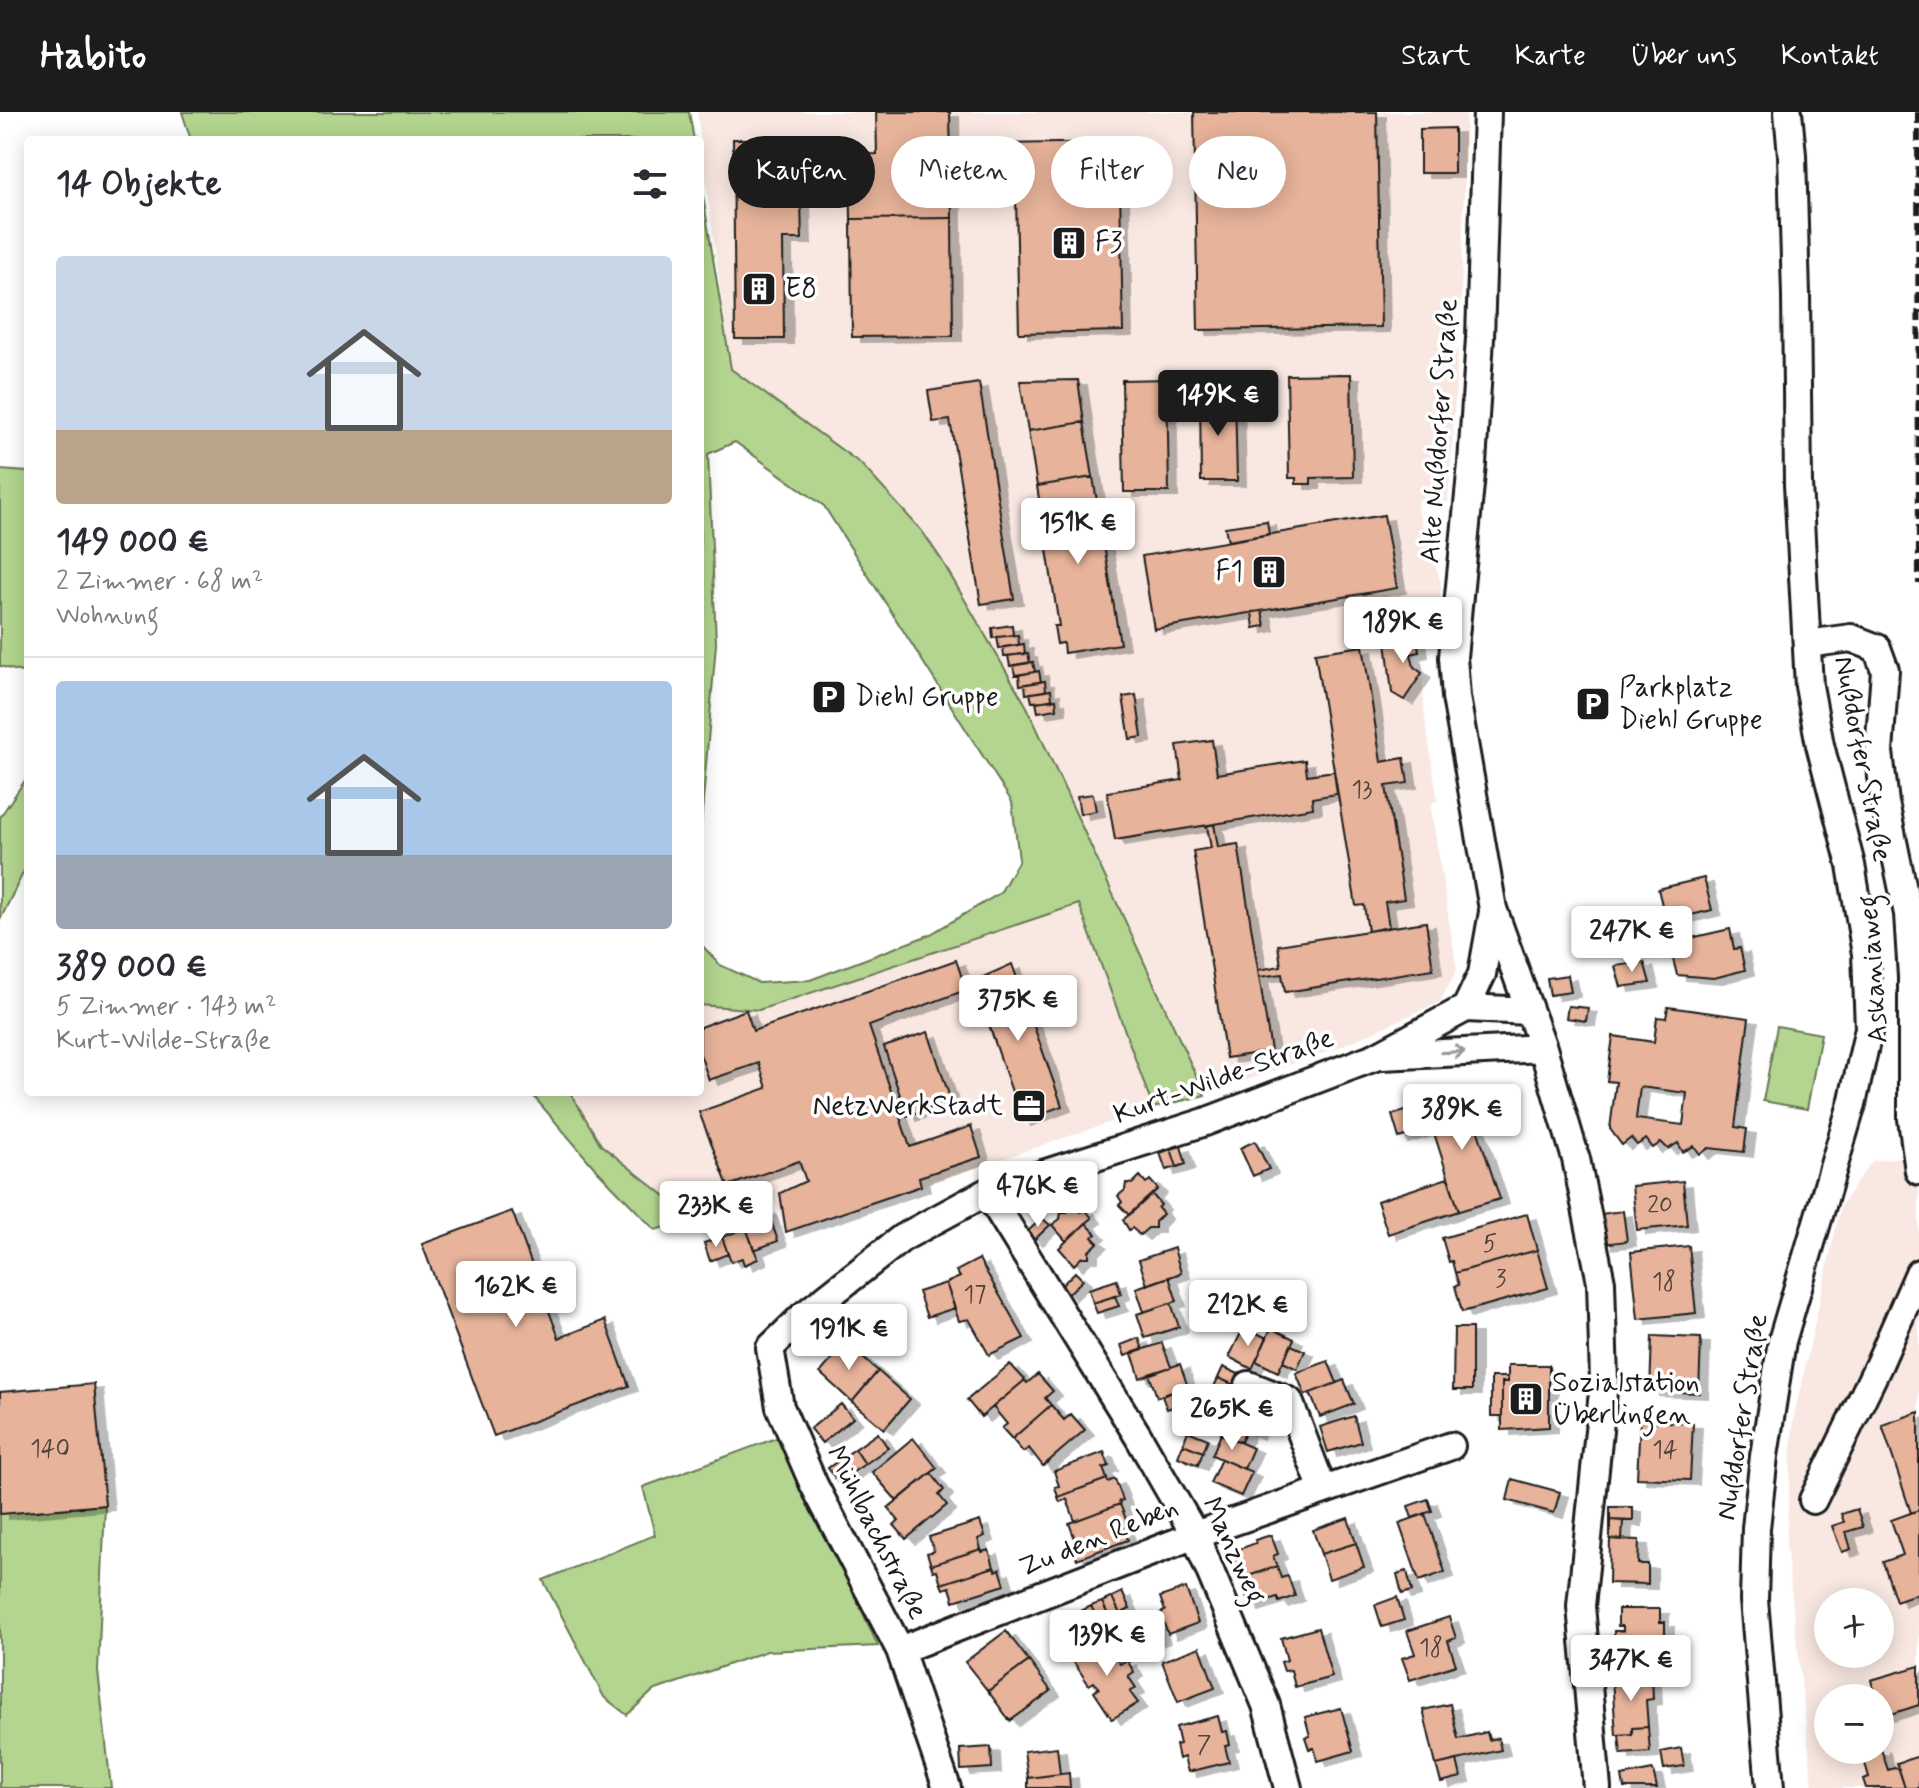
<!DOCTYPE html>
<html lang="de">
<meta charset="utf-8">
<style>
:root{--surface:#fff;--page:#f2f2f3;--text:#2b2b33;--muted:#7c7c81;--line:#e1e1e2;--accent:#1c1c1c}
body{margin:0;font-family:Mynerve,sans-serif;background:var(--page);color:var(--text);height:100vh;display:flex;flex-direction:column;font-size:30px;white-space:nowrap}
*{box-sizing:border-box;margin:0}
p{font-size:26px;color:var(--muted)}
.icon{flex:none;width:44px;height:44px;fill:none;stroke:currentColor;stroke-width:2;stroke-linecap:round;stroke-linejoin:round}
.map{position:relative;flex:1;overflow:hidden}
.details{position:absolute;left:24px;top:24px;width:680px;height:960px;display:flex;flex-direction:column;background:var(--surface);border-radius:8px;box-shadow:0 4px 20px #0003}
.details>*{flex:none}
.guide{position:absolute;left:728px;top:24px;width:760px;height:72px;display:flex;gap:16px}
.controls{position:absolute;left:1814px;top:1476px;display:grid;gap:16px}
.controls a{display:grid;place-items:center;width:80px;height:80px;border-radius:50%;background:var(--surface);box-shadow:0 4px 20px #0003;font-size:40px}
.price{position:absolute;translate:-50% -68px;padding:0 18px;border-radius:8px;background:#fff;color:#222;font-size:26px;line-height:52px;filter:drop-shadow(0 2px 4px #0008)}
.price::after{content:'';position:absolute;left:50%;top:48px;width:24px;height:18px;margin-left:-12px;background:inherit;clip-path:polygon(0 0,100% 0,50% 100%)}
.price.on{background:var(--accent);color:#fff}
ul{padding:0;list-style:none}
li{display:grid;align-content:center;gap:16px;height:424px;padding:0 32px}
li+li{border-top:2px solid var(--line)}
li span{display:grid;place-items:center;height:248px;border-radius:8px;color:#555}
li>.icon{margin-inline-start:auto}
span .icon{width:144px;height:144px;fill:#fffc;stroke-width:1}
li b{font-size:34px}
h2{display:flex;justify-content:space-between;align-items:center;height:96px;padding:0 32px;font-size:34px}
.pill{padding:0 28px;border-radius:36px;background:var(--surface);box-shadow:0 4px 20px #0003;font-size:28px;line-height:72px}
.pill.on{background:var(--accent);color:#fff}
header{display:flex;align-items:center;gap:48px;box-sizing:border-box;height:112px;padding:0 40px;background:var(--accent);color:#fff}
header strong{font-size:38px}
nav{display:flex;gap:44px;margin-inline-start:auto;font-size:28px}
.map>svg:first-child{display:block}
.built{fill:#f8e8e1;fill-rule:evenodd}
.green{fill:#b3d58f;stroke:#687856;stroke-width:2}
.building{fill:#e7b39a;stroke:#1c1c1c;stroke-width:2;fill-rule:evenodd;filter:url(#shadow)}
.lines{fill:none;stroke-linecap:round;stroke-linejoin:round}
.minor-casing{stroke:#1c1c1c;stroke-width:32}
.minor{stroke:#fff;stroke-width:26}
.rail{stroke:#1c1c1c;stroke-width:6;stroke-dasharray:12 6;stroke-linecap:butt}
.oneway{stroke:#999}
.labels{text-anchor:middle;dominant-baseline:central;stroke-width:7;stroke-linejoin:round;paint-order:stroke}
.number-label{font-size:24px;fill:#4f423c}
.poi-label{font-size:28px;fill:#1c1c1c;stroke:#fff;text-anchor:start}
.street-label{font-size:28px;fill:#1c1c1c;stroke:#fff}
</style>
<header>
<strong>Habito</strong>
<nav><a>Start</a><a>Karte</a><a>Über uns</a><a>Kontakt</a></nav>
</header>
<div class="map">
<svg width="1919" height="1676" viewBox="0 0 1919 1676">
<defs>
<filter id="shadow"><feDropShadow dx="9" dy="5" stdDeviation="0" flood-color="#0004"/></filter>
</defs>
<rect width="100%" height="100%" fill="#fff"/>
<filter id="ink" filterUnits="userSpaceOnUse"><feTurbulence type="fractalNoise" baseFrequency=".0125" numOctaves="2"/><feDisplacementMap in="SourceGraphic" scale="16" xChannelSelector="R" yChannelSelector="G"/><feConvolveMatrix kernelMatrix="1 2 1 2 8 2 1 2 1" color-interpolation-filters="sRGB"/></filter>
<g filter="url(#ink)">
<path class="built" d="M697 0H1466L1461 191 1448 192V235L1458 239 1448 390 1422 387 1418 389 1417 397 1441 471 1438 524 1418 528 1419 540 1412 543 1414 554 1422 561 1425 607 1438 689 1433 690 1431 696 1457 858 1440 890 1337 936 1205 983 1027 595 941 447 861 352 731 257Z
M1079 792 1153 996 786 1120 772 1081 694 1107 601 1033 570 980H700V893L759 898Z
M1919 1043V1676H1813L1786 1432 1793 1309 1841 1093 1872 1049ZM1828 1490H1880V1542H1828ZM1828 1586H1880V1638H1828Z"/>
<path class="green" d="M182 0H689L694 28H191Z
M700 66 731 257 861 352 922 419 941 447 1027 595 1205 983 1153 996 1079 792 759 898 700 893V831L720 853 759 871 810 868 929 823 1000 781 1019 748 1012 690 824 394 735 330 708 342 716 531 700 726Z
M0 358 28 360V562L0 554Z
M28 664V751L0 808V705Z
M1777 914 1821 922 1807 997 1763 989Z
M530 980H570L601 1033 694 1107 655 1118 593 1054Z
M782 1324 878 1534 767 1539 653 1579 627 1603 604 1585 543 1468 655 1423 643 1375Z
M105 1393 98 1559 111 1676H0V1402Z"/>
<path class="building" d="M876 0H950L952 106 851 107 850 43 877 42Z
M1194 0H1377L1381 215 1198 218Z
M1454 16V61H1420V17Z
M733 27H782L783 90H801L802 127H783L784 227H735Z
M1119 30 1123 219 1019 221 1015 42 999 43 998 32Z
M952 106 953 224 852 225 851 107Z
M1351 262 1353 365 1311 366V372H1296V366H1289L1287 263Z
M1167 267 1169 380H1124L1122 268Z
M1078 268 1084 310 1028 319 1020 269Z
M979 271 1014 487 981 492 950 308 933 310 928 279Z
M1235 283 1237 369H1201L1200 284Z
M1084 310 1093 365 1037 374 1028 319Z
M1093 365 1120 532 1064 541 1063 531 1057 532 1054 514H1059L1037 374Z
M1384 403 1397 476 1154 517 1142 444Z
M1267 409 1269 422 1228 429 1225 415Z
M1262 499 1265 514 1254 516 1252 500Z
M1012 513 1013 523 993 526 992 516Z
M1018 523 1019 533 999 536 997 525Z
M1417 524 1419 540 1411 542 1414 555 1422 561 1404 588 1392 581 1386 529Z
M1024 532 1025 542 1004 544 1003 535Z
M1363 534 1381 650 1404 646 1408 671 1386 674 1404 787 1385 790 1389 815 1368 819 1364 793 1356 794 1315 541Z
M1028 541 1030 551 1010 554 1008 544Z
M1033 550 1035 560 1015 563 1013 553Z
M1039 559 1041 570 1020 573 1019 563Z
M1045 569 1046 579 1026 582 1025 572Z
M1051 578 1052 588 1032 590 1030 581Z
M1136 583 1142 625 1130 627 1123 585Z
M1056 587 1057 597 1038 600 1036 590Z
M1212 628 1217 662 1305 648 1307 663 1334 659 1337 682 1312 686 1313 696 1115 728 1107 680 1182 668 1177 633Z
M1093 682 1096 699 1080 702 1077 684Z
M1214 712 1218 735 1238 732 1271 939 1226 946 1193 739 1211 736 1207 714Z
M1704 766 1712 798 1666 809 1658 777Z
M1426 810 1433 857 1285 880 1282 862 1259 865 1258 858 1281 854 1278 833Z
M1730 817 1734 837 1740 836 1745 858 1714 866 1677 863 1669 831Z
M956 848 966 878 869 914 910 1035 971 1014 981 1045 919 1065 921 1074 786 1120 780 1081 806 1069 799 1049 728 1074 699 1000 767 976 759 951 709 968 700 942V915L746 898 753 919Z
M1644 850 1650 871 1621 875 1615 854Z
M1012 852 1062 994 1022 1009 974 869Z
M1568 863 1571 880 1550 883 1547 866Z
M1568 894 1588 896 1586 909 1566 906Z
M1668 895 1749 906 1735 1015 1747 1017 1744 1040 1709 1036 1700 1042 1694 1034 1683 1040 1678 1031 1668 1037 1661 1030 1653 1036 1646 1027 1637 1033 1631 1026 1622 1033 1610 1017 1616 970 1607 969 1613 924 1654 930 1657 905 1666 906ZM1640 975 1687 981 1683 1013 1636 1007Z
M928 920 951 989 907 1004 884 935Z
M1465 980 1500 1087 1459 1099 1425 993Z
M1425 993 1432 1016 1399 1026 1392 1003Z
M1255 1029 1269 1057 1253 1064 1240 1036Z
M1181 1034 1186 1052 1177 1055 1171 1037Z
M1171 1037 1177 1055 1166 1058 1160 1041Z
M1140 1064 1146 1071 1150 1068 1158 1077 1129 1103 1119 1093 1122 1090 1118 1084 1125 1078 1126 1071 1132 1072Z
M1448 1066 1459 1099 1388 1122 1377 1089Z
M1683 1069 1687 1113 1637 1118 1632 1074Z
M1152 1082 1161 1093 1158 1096 1163 1102 1155 1110V1116H1148L1140 1123 1132 1116 1129 1118 1123 1108Z
M1075 1093 1081 1100 1085 1097 1092 1106 1066 1129 1052 1113 1060 1107 1061 1100H1067Z
M767 1098 778 1129 754 1138 743 1107Z
M512 1099 559 1226 605 1208 629 1274 494 1324 422 1132Z
M1623 1099 1627 1129 1604 1132 1600 1102Z
M1527 1102 1537 1138 1455 1161 1452 1149 1449 1150 1442 1126Z
M1042 1106 1050 1113 1034 1128 1027 1120Z
M1086 1111 1096 1122 1092 1125 1098 1131 1089 1139V1145H1082L1074 1153 1059 1136Z
M746 1116 758 1147 744 1153 742 1146 731 1150 722 1125Z
M722 1125 728 1142 710 1149 704 1131Z
M1689 1134 1696 1201 1638 1207 1631 1140Z
M1174 1136 1181 1161 1147 1173 1139 1148Z
M1537 1138 1548 1176 1462 1200 1455 1174 1459 1173 1455 1161Z
M979 1147 1024 1226 989 1243 969 1207 959 1209 946 1171 960 1165 956 1159Z
M1075 1160 1083 1168 1067 1183 1060 1175Z
M1169 1165 1177 1189 1144 1200 1136 1176Z
M1117 1168 1121 1182 1093 1191 1089 1177Z
M946 1171 955 1196 927 1205 918 1180Z
M1115 1184 1119 1194 1097 1201 1093 1191Z
M1171 1191 1179 1215 1145 1226 1137 1202Z
M1244 1215 1267 1226 1252 1257 1229 1245Z
M1271 1216 1294 1227 1278 1260 1256 1249Z
M1454 1216H1472V1278H1453Z
M1652 1224 1701 1226 1699 1281 1650 1279Z
M1139 1226 1143 1238 1125 1244 1121 1233Z
M846 1231 878 1259 852 1290 820 1261Z
M1162 1231 1171 1255 1140 1266 1132 1241Z
M1291 1233 1305 1239 1297 1257 1283 1250Z
M1328 1249 1337 1271 1305 1283 1296 1261Z
M1010 1252 1025 1268 981 1305 967 1288Z
M1180 1252 1188 1275 1157 1285 1149 1262Z
M1508 1253H1549V1315L1502 1318V1270H1508Z
M1223 1255 1241 1263 1237 1274 1218 1266Z
M878 1259 910 1287 884 1317 852 1290Z
M1038 1262 1053 1279 1045 1286 1051 1293 1012 1327 1002 1316 1007 1312 993 1295 1025 1268 1027 1271Z
M1491 1265H1508V1270H1502V1304H1491Z
M1218 1266 1237 1274 1232 1285 1213 1277Z
M1344 1268 1354 1292 1320 1305 1310 1281Z
M94 1272 105 1393 0 1402V1280Z
M1181 1277 1185 1291 1167 1297 1162 1284Z
M1234 1287 1263 1300 1254 1322 1224 1309Z
M841 1292 853 1306 822 1331 810 1317Z
M1051 1293 1064 1308 1071 1302 1085 1318 1043 1354 1029 1336 1023 1340 1012 1327Z
M1919 1300V1398L1911 1401 1882 1313Z
M1354 1304 1361 1330 1328 1340 1320 1315Z
M1640 1309 1693 1311 1690 1368 1637 1366Z
M1228 1311 1246 1318 1241 1330 1223 1323Z
M1188 1319 1208 1327 1203 1340 1183 1332Z
M878 1321 888 1336 865 1352 855 1337Z
M1221 1322 1253 1336 1244 1357 1212 1343Z
M913 1326 937 1356 897 1389 872 1360Z
M1183 1332 1203 1340 1198 1353 1178 1345Z
M855 1337 865 1352 838 1370 828 1356Z
M1104 1340 1109 1354 1103 1356 1107 1367 1058 1385 1055 1375 1059 1374 1054 1359Z
M1221 1347 1252 1360 1241 1384 1210 1371Z
M931 1361 944 1378 939 1383 947 1393 906 1427 894 1413 899 1409 888 1396Z
M1107 1367 1108 1370 1115 1367 1123 1388 1119 1389 1120 1392 1075 1409 1067 1387 1060 1390 1058 1385Z
M1512 1367 1560 1380 1554 1401 1507 1388Z
M1428 1387 1432 1399 1412 1406 1408 1394Z
M1120 1392 1127 1410 1122 1412 1128 1428 1077 1447 1071 1432 1076 1430 1069 1411Z
M1610 1395H1633V1409L1610 1408Z
M1857 1397 1863 1415 1846 1420 1851 1437 1842 1440 1832 1414 1844 1410 1841 1402Z
M1919 1398V1491L1916 1482 1896 1489 1883 1450 1903 1443 1891 1408Z
M1425 1402 1445 1460 1419 1469 1399 1411Z
M1348 1406 1356 1431 1321 1442 1313 1418Z
M1610 1408 1623 1409 1622 1428 1610 1427Z
M980 1409 985 1424 978 1427 981 1437 931 1453 927 1441 934 1439 929 1425Z
M1271 1423 1278 1442 1273 1444 1277 1454 1240 1467 1231 1440 1256 1431 1255 1428Z
M1610 1427 1639 1428 1638 1452H1648V1472L1609 1471Z
M1356 1431 1364 1455 1329 1467 1321 1442Z
M981 1437 982 1440 989 1438 994 1455 941 1472 937 1458 933 1459 931 1453Z
M1277 1454 1281 1466 1288 1464 1295 1484 1279 1490 1277 1485 1250 1494 1240 1467Z
M994 1455 996 1459 1000 1457 1005 1473 954 1489 950 1475 943 1477 941 1472Z
M1407 1459 1412 1479 1402 1482 1397 1462Z
M1186 1476 1198 1511 1168 1522 1160 1501 1165 1499 1160 1485Z
M1122 1480 1130 1497 1120 1502 1112 1485Z
M1112 1485 1120 1502 1110 1507 1102 1490Z
M1397 1485 1404 1508 1382 1515 1375 1493Z
M1102 1490 1110 1507 1100 1512 1091 1494Z
M1091 1494 1100 1512 1090 1517 1081 1499Z
M1618 1497H1660V1510H1665V1532H1661L1660 1548H1619V1529H1614V1519H1623V1514H1618Z
M1081 1499 1090 1517 1079 1521 1071 1504Z
M1153 1503 1161 1526 1150 1530 1142 1507Z
M1071 1504 1079 1521 1069 1526 1061 1509Z
M1449 1505 1456 1526 1448 1529 1456 1553 1410 1568 1402 1546 1415 1542 1407 1519Z
M1318 1516 1332 1565 1295 1575 1291 1558 1284 1559 1281 1550 1287 1548 1281 1526Z
M1006 1519 1029 1549 988 1579 965 1550Z
M1099 1528 1107 1541 1111 1538 1120 1552 1127 1548 1134 1560 1128 1564 1136 1576 1130 1580 1138 1591 1112 1607 1094 1580 1099 1576 1094 1570 1089 1573 1071 1546Z
M1200 1535 1215 1576 1178 1590 1162 1549Z
M1029 1549 1051 1579 1010 1609 988 1579Z
M1919 1554V1593L1882 1605 1880 1586H1876L1871 1568Z
M1652 1565 1653 1587 1646 1588 1648 1615 1632 1616V1622L1616 1623 1612 1567Z
M1450 1592 1458 1627 1487 1620 1489 1628 1498 1626 1501 1638 1436 1653 1423 1598Z
M1341 1596 1353 1639 1318 1649 1314 1636 1309 1637 1305 1625 1310 1624 1305 1605Z
M1218 1604 1222 1620 1227 1619 1230 1633 1225 1634 1229 1650 1188 1660 1184 1645 1179 1647 1176 1633 1180 1632 1176 1615Z
M1648 1615 1650 1640 1621 1642 1619 1623 1632 1622V1616Z
M1880 1634 1888 1658 1898 1655 1905 1676H1866L1863 1667 1869 1665 1861 1638H1880Z
M991 1635 992 1656 961 1658 960 1637Z
M1057 1635 1060 1662 1028 1666 1024 1639Z
M1681 1636 1684 1654 1664 1657 1661 1640Z
M1919 1644V1676H1905L1897 1651Z
M1457 1648 1461 1665 1441 1670 1436 1653Z
M1653 1658 1657 1676H1624L1622 1664Z
M1069 1661 1070 1676H1028V1666Z"/>
<g class="lines">
<g class="minor-casing">
<path id="minor" d="M1487 0 1480 226 1472 352 1453 545 1456 585 1493 797 1543 936 1576 1047 1601 1170 1604 1270 1581 1494 1597 1676
M1807 532 1851 526 1877 536 1885 558 1879 640 1885 691 1908 802 1912 865V1007L1919 1059
M1466 896 1529 899
M1382 944 1543 936
M987 1080 1138 1324 1195 1423 1266 1593 1288 1676
M1249 1273 1289 1289 1323 1378
M1813 1388 1879 1252 1919 1161
M900 1538 1195 1423 1451 1334
M947 1676 900 1538 814 1373 780 1295 770 1236 803 1204 902 1126 987 1080 1205 1010 1325 964 1375 945 1466 896 1482 862 1493 800
M1770 1676 1754 1488 1756 1416 1764 1344 1782 1229 1852 992 1869 916 1866 842 1851 753 1820 633 1809 574 1798 372 1796 183 1792 43 1788 0"/>
</g>
<use href="#minor" class="minor"/>
<path class="rail" d="M1918 0 1919 472"/>
</g>
<defs><path id="oneway-shaft" d="M-6 0H5M1.5-3L5.5 0L1.5 3" fill="none" stroke-width="1.6" stroke-linecap="round" stroke-linejoin="round" transform="scale(2)"/></defs>
<use class="oneway" href="#oneway-shaft" transform="translate(1453 940) rotate(-3)"/>
</g>
<defs>
<g id="building-square" transform="scale(1.8)"><rect x="-9" y="-9" width="18" height="18" rx="4" fill="#1c1c1c" stroke="#fff"/><path d="M-4-6H4V6H1V3H-1V6H-4ZM-2.5-4.3h1.7v1.8h-1.7ZM.8-4.3h1.7v1.8H.8ZM-2.5-1h1.7V.8h-1.7ZM.8-1h1.7V.8H.8Z" fill="#fff"/></g>
<g id="parking-square" transform="scale(1.8)"><rect x="-9" y="-9" width="18" height="18" rx="4" fill="#1c1c1c" stroke="#fff"/><path d="M-3.5-5.5H1a3.5 3.5 0 0 1 0 7H-1V5.5H-3.5ZM-1-3.4V-.6H.8a1.4 1.4 0 0 0 0-2.8Z" fill="#fff"/></g>
<g id="office-square" transform="scale(1.8)"><rect x="-9" y="-9" width="18" height="18" rx="4" fill="#1c1c1c" stroke="#fff"/><path d="M-6-3h4V-5.5h4V-3h4V5H-6ZM-1-4.5V-3h2v-1.5ZM-6 0V1H6V0Z" fill="#fff"/></g>
</defs>
<g fill-rule="evenodd">
<use href="#building-square" x="1069" y="131"/>
<use href="#building-square" x="759" y="177"/>
<use href="#building-square" x="1269" y="460"/>
<use href="#parking-square" x="829" y="585"/>
<use href="#parking-square" x="1593" y="592"/>
<use href="#office-square" x="1029" y="994"/>
<use href="#building-square" x="1526" y="1287"/>
</g>
<g class="labels">
<g class="number-label">
<text x="1362" y="678">13</text>
<text x="1660" y="1093">20</text>
<text x="1490" y="1132">5</text>
<text x="1501" y="1167">3</text>
<text x="1664" y="1170">18</text>
<text x="975" y="1183">17</text>
<text x="50" y="1337">140</text>
<text x="1665" y="1338">14</text>
<text x="1431" y="1536">18</text>
<text x="1204" y="1633">7</text>
</g>
<g class="poi-label">
<text x="1095" y="131">F3</text>
<text x="785" y="177">E8</text>
<text x="1243" y="460" text-anchor="end">F1</text>
<text x="1619" y="576">Parkplatz<tspan x="1619" dy="32">Diehl Gruppe</tspan></text>
<text x="855" y="585">Diehl Gruppe</text>
<text x="1003" y="994" text-anchor="end">NetzWerkStadt</text>
<text x="1552" y="1271">Sozialstation<tspan x="1552" dy="32">Überlingen</tspan></text>
</g>
<g class="street-label">
<text transform="translate(1440 319) rotate(-86)">Alte Nußdorfer Straße</text>
<text transform="translate(1862 647) rotate(79)">Nußdorfer Straße</text>
<text transform="translate(1874 857) rotate(-94)">Askaniaweg</text>
<text transform="translate(1224 965) rotate(-20)">Kurt-Wilde-Straße</text>
<text transform="translate(1743 1305) rotate(-81)">Nußdorfer Straße</text>
<text transform="translate(876 1421) rotate(63)">Mühlbachstraße</text>
<text transform="translate(1099 1426) rotate(-22)">Zu den Reben</text>
<text transform="translate(1233 1439) rotate(65)">Manzweg</text>
</g>
</g>
</svg>
<div class="controls">
<a>+</a>
<a>−</a>
</div>
<b class="price on" style="left:1218px;top:326px">149K €</b>
<b class="price" style="left:1078px;top:454px">151K €</b>
<b class="price" style="left:1403px;top:553px">189K €</b>
<b class="price" style="left:1632px;top:862px">247K €</b>
<b class="price" style="left:1018px;top:931px">375K €</b>
<b class="price" style="left:1462px;top:1040px">389K €</b>
<b class="price" style="left:1038px;top:1117px">476K €</b>
<b class="price" style="left:716px;top:1137px">233K €</b>
<b class="price" style="left:516px;top:1217px">162K €</b>
<b class="price" style="left:1248px;top:1236px">212K €</b>
<b class="price" style="left:849px;top:1260px">191K €</b>
<b class="price" style="left:1232px;top:1340px">265K €</b>
<b class="price" style="left:1107px;top:1566px">139K €</b>
<b class="price" style="left:1631px;top:1591px">347K €</b>
<div class="guide">
<a class="pill on">Kaufen</a>
<a class="pill">Mieten</a>
<a class="pill">Filter</a>
<a class="pill">Neu</a>
</div>
<section class="details">
<h2>14 Objekte<svg class="icon" aria-label="filters" viewBox="0 0 24 24"><path d="M4 7h16M4 17h16"/><circle cx="9" cy="7" r="2"/><circle cx="15" cy="17" r="2"/></svg></h2>
<ul>
<li><span style="background:linear-gradient(#c9d6e8 70%,#b9a48a 0)"><svg class="icon" aria-label="home" viewBox="0 0 24 24"><path d="M3 11l9-7 9 7M6 9v11h12V9"/></svg></span><div><b>149 000 €</b><p>2 Zimmer · 68 m²</p><p>Wohnung</p></div></li>
<li><span style="background:linear-gradient(#a9c7e8 70%,#9aa5b1 0)"><svg class="icon" aria-label="home" viewBox="0 0 24 24"><path d="M3 11l9-7 9 7M6 9v11h12V9"/></svg></span><div><b>389 000 €</b><p>5 Zimmer · 143 m²</p><p>Kurt-Wilde-Straße</p></div></li>
</ul>
</section>
</div>
